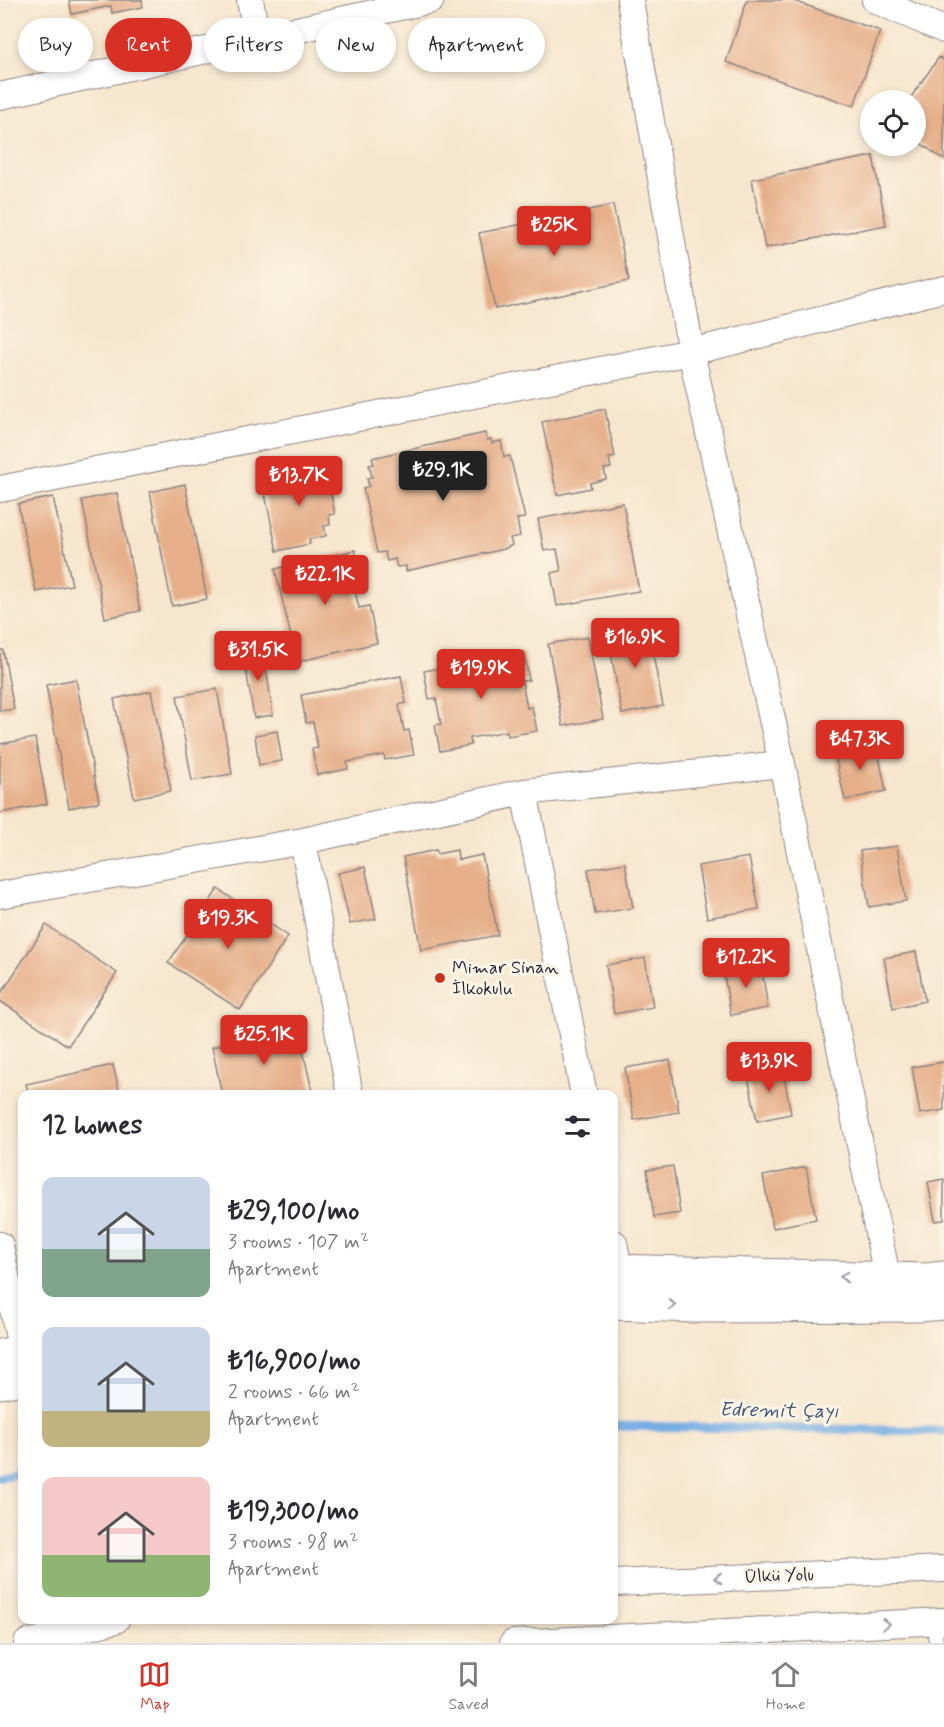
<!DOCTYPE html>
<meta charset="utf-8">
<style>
:root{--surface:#fff;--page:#f7f7f7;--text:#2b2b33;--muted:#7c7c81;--line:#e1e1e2;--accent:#d93025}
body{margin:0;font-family:Mynerve,sans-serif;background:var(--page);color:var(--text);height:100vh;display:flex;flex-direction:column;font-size:22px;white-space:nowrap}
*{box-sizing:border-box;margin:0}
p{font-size:20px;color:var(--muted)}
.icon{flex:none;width:33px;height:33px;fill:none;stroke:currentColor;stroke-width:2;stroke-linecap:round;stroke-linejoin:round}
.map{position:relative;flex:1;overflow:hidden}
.side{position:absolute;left:18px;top:1090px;width:600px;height:534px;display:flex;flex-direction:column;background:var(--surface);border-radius:12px;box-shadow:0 3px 9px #0003}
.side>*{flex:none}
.banner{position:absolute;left:18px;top:18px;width:600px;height:54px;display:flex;gap:12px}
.controls{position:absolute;left:860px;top:90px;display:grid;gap:12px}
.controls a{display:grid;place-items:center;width:66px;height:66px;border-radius:50%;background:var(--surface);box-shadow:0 3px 9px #0003;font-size:30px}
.price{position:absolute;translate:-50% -51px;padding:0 14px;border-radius:6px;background:var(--accent);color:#fff;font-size:20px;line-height:39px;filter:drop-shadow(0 2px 3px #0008)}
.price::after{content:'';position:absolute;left:50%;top:36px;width:18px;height:14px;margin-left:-9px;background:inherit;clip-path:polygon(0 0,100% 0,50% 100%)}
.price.current{background:#222;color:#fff}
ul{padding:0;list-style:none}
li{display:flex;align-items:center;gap:18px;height:150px;padding:0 24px}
li span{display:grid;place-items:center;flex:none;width:168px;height:120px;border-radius:12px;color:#555}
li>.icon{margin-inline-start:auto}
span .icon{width:72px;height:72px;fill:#fffc;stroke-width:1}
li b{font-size:26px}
h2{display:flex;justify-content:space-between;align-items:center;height:72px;padding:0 24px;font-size:26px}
.tag{padding:0 21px;border-radius:27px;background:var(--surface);box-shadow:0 3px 9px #0003;font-size:21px;line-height:54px}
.tag.current{background:var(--accent);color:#fff}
.tab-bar{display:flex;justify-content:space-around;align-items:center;height:84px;border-top:2px solid var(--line);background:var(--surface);font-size:16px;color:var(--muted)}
.tab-bar a{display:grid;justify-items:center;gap:3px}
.tab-bar .current{color:var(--accent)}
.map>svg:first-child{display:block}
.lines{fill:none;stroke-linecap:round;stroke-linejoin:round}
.stream{stroke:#73ace2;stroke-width:9}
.building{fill:#e6af89}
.service-casing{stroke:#8c8484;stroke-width:16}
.minor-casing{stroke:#8c8484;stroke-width:28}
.tertiary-casing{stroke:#8c8484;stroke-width:35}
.service{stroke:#fff;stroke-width:14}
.minor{stroke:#fff;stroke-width:26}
.tertiary{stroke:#fff;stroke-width:33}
.oneway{stroke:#9c9ca7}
.poi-dot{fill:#c8321e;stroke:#fcf5e5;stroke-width:2}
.labels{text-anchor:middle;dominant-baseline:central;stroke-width:6;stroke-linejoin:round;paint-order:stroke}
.poi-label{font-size:18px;fill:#22223b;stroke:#fcf5e5;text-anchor:start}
.street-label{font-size:18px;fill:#22223b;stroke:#fcf5e5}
.water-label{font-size:20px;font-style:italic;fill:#42597e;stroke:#fcf5e5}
</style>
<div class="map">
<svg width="944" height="1643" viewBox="0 0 944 1643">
<rect width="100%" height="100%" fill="#fcf5e5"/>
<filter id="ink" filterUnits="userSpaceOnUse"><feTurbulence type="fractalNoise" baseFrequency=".0167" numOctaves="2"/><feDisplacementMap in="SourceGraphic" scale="12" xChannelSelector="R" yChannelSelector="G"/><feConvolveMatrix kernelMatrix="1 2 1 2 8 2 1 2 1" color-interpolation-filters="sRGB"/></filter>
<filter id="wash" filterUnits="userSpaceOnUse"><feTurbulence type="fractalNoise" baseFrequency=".008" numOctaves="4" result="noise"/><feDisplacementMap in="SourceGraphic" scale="24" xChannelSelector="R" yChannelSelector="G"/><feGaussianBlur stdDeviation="1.35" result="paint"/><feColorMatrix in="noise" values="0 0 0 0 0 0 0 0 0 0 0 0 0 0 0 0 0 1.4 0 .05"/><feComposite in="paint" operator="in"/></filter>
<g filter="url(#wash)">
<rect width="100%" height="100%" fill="#f6e6cd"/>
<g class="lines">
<path class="stream" d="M614 1426 944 1431
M0 1477 22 1472"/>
</g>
<g id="blocks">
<path class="building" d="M69 0H142L143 7 112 13 111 6 72 14Z
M747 0H791L880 31 854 106 726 62Z
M939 57 944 60V160L915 139V100H909Z
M873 156 886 225 765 248 752 179Z
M613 205 629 281 495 309 479 233Z
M605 409 615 457 609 458 611 468 604 469 606 479 590 483 591 488 557 495 542 422Z
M485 433 487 440 491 439 492 443 501 441 504 457 510 456 525 518 517 519 520 536 510 538 512 545 504 549 406 571V566L397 567 395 559 387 561 385 552 377 553 363 488 369 486 367 478 372 477 369 465 374 464 372 458Z
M325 466 335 514 329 515 330 525 324 526 326 536 309 539 310 544 277 551 262 480Z
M185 484 207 599 172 606 150 492Z
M117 493 140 611 105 618 82 500Z
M53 497 72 585 36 592 18 504Z
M623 503 639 591 557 606 551 573 561 571 557 549 544 551 538 519Z
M355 550 364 585 354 587 359 608 369 606 377 643 297 662 275 569Z
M647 624 663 706 622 714 607 631Z
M588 637 603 719 563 726 548 644Z
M263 647 273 715 254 718 243 650Z
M0 650H3L14 709 0 711Z
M524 652 529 680 522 681 527 708 532 707 537 731 508 736 507 731 470 738 471 745 440 751 435 725 441 724 436 698 429 699 424 671Z
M401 676 406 703 399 705 404 731 409 730 414 755 385 760 384 755 347 762 348 769 317 775 312 749 318 748 313 722 306 723 301 695Z
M76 679 99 802 69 808 46 685Z
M217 689 232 774 192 781 177 696Z
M151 691 171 791 134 798 114 699Z
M277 731 282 761 259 765 255 735Z
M35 738 47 804 0 813V744Z
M876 742 886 791 845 800 834 751Z
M897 846 906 901 869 907 860 851Z
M436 850 437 854 457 850 458 860 482 855 498 935 421 950 403 857Z
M749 857 759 909 707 918 698 866Z
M625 863 633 908 595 914 588 869Z
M365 867 376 919 350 924 338 873Z
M218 889 288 936 240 1010 168 963Z
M46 925 117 973 68 1046 0 1001V995Z
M916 952 925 1001 893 1008 884 958Z
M645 958 653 1007 614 1014 606 965Z
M761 964 768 1008 731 1015 723 970Z
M298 1028 313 1095H222L212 1047Z
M670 1060 679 1112 634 1120 625 1068Z
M944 1062V1110L920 1114 912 1067Z
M113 1065 120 1095H29L26 1084Z
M782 1065 791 1114 757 1121 747 1072Z
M673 1166 680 1213 654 1217 647 1170Z
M806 1167 816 1219 773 1228 763 1176Z
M944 1179V1220L935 1221 928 1182Z"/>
</g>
</g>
<g filter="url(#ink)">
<use href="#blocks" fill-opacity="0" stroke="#8c8484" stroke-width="1.5"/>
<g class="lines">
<g class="service-casing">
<path id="service" d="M934 1621 936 1643"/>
</g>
<g class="minor-casing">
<path id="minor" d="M250 0 257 39
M875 0 944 30
M0 96 431 0
M0 489 691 352 944 289
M782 764 891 1296
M524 792 584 1095
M303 841 350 1095
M0 895 303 841 524 792 782 764 691 352 630 0
M614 1243 623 1289
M0 1245 22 1353
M614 1583 944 1569
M27 1643 116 1620
M513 1643 944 1621"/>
</g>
<g class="tertiary-casing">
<path id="tertiary" d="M614 1271 926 1280 944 1278
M614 1303 693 1306 919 1305 944 1303
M0 1356 22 1352
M0 1382 22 1378"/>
</g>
<use href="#service" class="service"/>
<use href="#minor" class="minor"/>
<use href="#tertiary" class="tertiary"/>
</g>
<defs><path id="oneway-chevron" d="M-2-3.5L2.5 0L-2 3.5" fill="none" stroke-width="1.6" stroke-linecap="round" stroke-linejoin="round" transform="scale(1.5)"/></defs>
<g class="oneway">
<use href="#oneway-chevron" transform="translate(844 1277) rotate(-178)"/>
<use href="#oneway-chevron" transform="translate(672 1305) rotate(2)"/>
<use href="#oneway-chevron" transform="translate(718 1578) rotate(178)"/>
<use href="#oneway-chevron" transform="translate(886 1624) rotate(-3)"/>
</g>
</g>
<circle class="poi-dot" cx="440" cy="978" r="6"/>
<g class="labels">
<g class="poi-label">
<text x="452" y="968">Mimar Sinan<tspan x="452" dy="21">İlkokulu</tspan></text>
</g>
<g class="street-label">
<text transform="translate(779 1576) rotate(-2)">Ülkü Yolu</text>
</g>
<g class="water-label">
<text transform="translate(779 1411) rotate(1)">Edremit Çayı</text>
</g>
</g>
</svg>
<div class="controls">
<a><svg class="icon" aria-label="locate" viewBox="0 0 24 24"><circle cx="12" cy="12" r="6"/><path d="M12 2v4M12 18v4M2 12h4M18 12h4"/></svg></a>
</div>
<b class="price" style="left:554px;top:257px">₺25K</b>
<b class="price current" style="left:443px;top:502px">₺29.1K</b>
<b class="price" style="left:299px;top:507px">₺13.7K</b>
<b class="price" style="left:325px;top:606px">₺22.1K</b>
<b class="price" style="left:635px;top:669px">₺16.9K</b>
<b class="price" style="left:258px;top:682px">₺31.5K</b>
<b class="price" style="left:481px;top:700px">₺19.9K</b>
<b class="price" style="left:860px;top:771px">₺47.3K</b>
<b class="price" style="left:228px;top:950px">₺19.3K</b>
<b class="price" style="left:746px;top:989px">₺12.2K</b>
<b class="price" style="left:264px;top:1066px">₺25.1K</b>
<b class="price" style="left:769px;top:1093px">₺13.9K</b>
<div class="banner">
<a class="tag">Buy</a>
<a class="tag current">Rent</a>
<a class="tag">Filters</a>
<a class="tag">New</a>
<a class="tag">Apartment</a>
</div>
<section class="side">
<h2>12 homes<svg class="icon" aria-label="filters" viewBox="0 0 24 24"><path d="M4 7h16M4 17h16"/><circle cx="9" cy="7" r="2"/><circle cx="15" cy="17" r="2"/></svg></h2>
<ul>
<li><span style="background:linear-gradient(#c9d6e8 60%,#7fa58c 0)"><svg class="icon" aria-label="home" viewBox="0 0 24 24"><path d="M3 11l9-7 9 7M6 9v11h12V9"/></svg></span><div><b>₺29,100/mo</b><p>3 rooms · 107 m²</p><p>Apartment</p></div></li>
<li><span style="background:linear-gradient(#c9d6e8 70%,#c2b280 0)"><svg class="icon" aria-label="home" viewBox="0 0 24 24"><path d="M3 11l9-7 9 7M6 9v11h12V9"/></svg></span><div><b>₺16,900/mo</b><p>2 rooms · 66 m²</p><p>Apartment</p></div></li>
<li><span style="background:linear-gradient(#f6c9c9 65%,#8fb573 0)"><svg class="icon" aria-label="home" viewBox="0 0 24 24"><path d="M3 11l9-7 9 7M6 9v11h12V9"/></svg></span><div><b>₺19,300/mo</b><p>3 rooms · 98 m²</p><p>Apartment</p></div></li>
</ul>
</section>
</div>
<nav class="tab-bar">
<a class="current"><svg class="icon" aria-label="map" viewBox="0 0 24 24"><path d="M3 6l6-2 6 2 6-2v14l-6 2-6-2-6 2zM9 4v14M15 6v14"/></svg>Map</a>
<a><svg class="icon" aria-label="saved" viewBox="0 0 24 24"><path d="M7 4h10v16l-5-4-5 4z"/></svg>Saved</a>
<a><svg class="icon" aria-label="home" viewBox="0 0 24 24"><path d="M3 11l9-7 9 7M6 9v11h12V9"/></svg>Home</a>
</nav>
